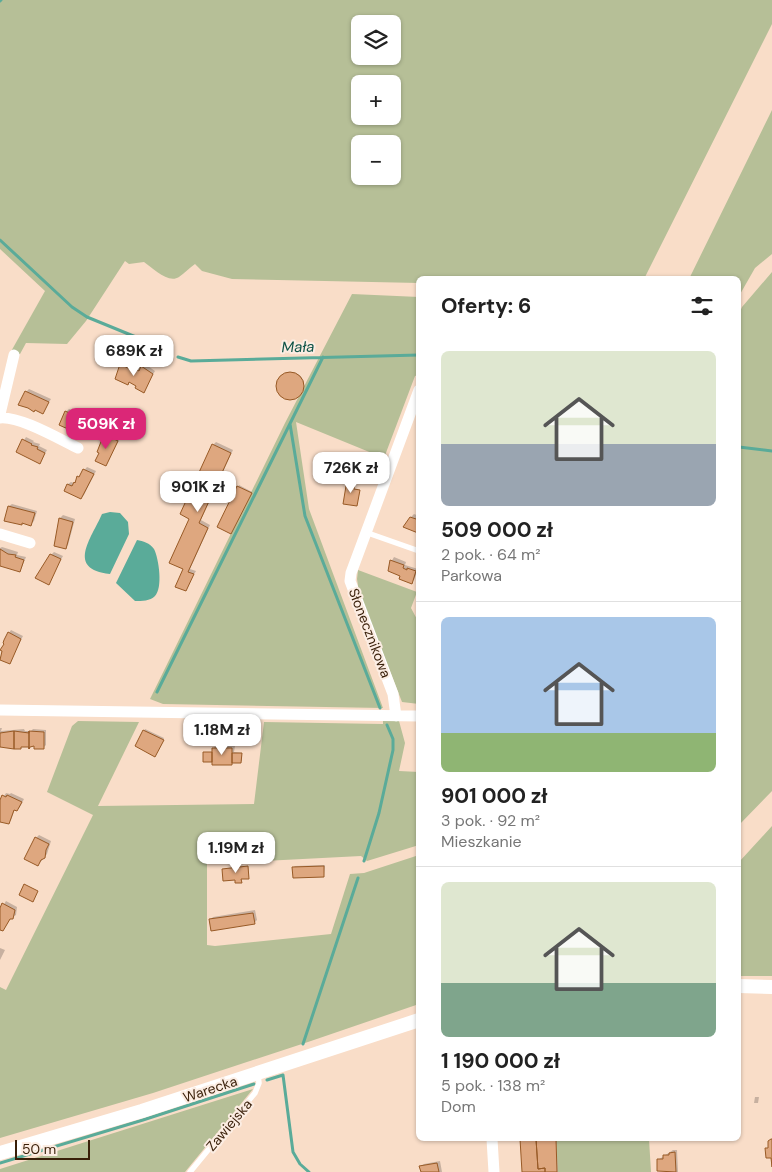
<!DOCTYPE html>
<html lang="pl">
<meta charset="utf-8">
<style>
:root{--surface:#fff;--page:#f6f6f6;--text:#222;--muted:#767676;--line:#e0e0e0;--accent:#db2777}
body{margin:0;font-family:"DM Sans",sans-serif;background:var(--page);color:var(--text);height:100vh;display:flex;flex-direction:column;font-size:19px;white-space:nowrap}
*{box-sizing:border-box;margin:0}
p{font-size:16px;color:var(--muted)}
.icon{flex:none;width:28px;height:28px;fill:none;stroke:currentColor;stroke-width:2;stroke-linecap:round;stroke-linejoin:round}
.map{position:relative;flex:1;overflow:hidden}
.drawer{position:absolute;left:416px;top:276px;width:325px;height:865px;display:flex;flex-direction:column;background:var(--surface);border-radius:8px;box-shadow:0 1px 4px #0004}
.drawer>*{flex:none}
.tools{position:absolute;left:351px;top:15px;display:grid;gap:10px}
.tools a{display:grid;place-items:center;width:50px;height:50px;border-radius:8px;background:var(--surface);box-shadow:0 1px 4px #0004;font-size:25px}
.scale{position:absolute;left:15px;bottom:12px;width:75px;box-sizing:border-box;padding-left:5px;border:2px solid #391f09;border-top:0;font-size:14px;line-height:18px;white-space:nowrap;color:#391f09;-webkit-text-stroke:4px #fcede3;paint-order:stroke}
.price{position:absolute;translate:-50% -42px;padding:0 11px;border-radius:10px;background:#fff;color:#222;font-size:16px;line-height:32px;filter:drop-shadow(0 1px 2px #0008)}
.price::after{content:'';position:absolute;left:50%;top:30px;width:15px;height:11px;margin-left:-8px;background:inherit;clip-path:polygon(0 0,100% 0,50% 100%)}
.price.active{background:var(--accent);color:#fff}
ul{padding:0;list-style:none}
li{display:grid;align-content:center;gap:10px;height:265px;padding:0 25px}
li+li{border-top:1px solid var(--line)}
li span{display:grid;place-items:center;height:155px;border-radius:8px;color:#555}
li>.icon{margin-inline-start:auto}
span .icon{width:90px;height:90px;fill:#fffc;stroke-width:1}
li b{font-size:21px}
h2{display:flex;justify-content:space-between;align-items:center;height:60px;padding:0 25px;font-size:21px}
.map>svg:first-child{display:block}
.green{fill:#b6bf97;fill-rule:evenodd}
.water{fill:#5aab99}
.shadow{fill:#0003}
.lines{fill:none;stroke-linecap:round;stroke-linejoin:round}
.stream{stroke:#5aab99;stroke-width:3}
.building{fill:#dea77f;stroke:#985a26}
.service{stroke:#fff;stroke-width:5.5}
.minor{stroke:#fff;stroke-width:11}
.tertiary{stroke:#fff;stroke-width:14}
.labels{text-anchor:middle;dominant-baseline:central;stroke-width:4;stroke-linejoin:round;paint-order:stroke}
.street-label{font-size:14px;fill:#391f09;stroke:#fcede3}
.water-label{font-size:15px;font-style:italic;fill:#0e5347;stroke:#fcede3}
</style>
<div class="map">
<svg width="772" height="1172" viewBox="0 0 772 1172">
<rect width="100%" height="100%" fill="#f9ddc8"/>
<path class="green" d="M0 0H772V24L644 279H419V283L232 279 202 271 195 264C189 268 185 273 179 277 168 284 153 268 144 262L129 264 125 261 86 321 67 344 26 343 20 354 9 355 45 291 0 249ZM360 24H392V56H360ZM360 84H392V116H360ZM360 144H392V176H360Z
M772 110V254L755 268 739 296V279H689Z
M772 272V791L739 825V314L742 307Z
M352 294 419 297V375L415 376 384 458 296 422 309 509 383 708 163 704 150 699 285 423Z
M358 570 417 592 411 608 419 623V704L402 702 359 592 357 579Z
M383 720 399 721 405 743 399 771 419 772V845L367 861 361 856 207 864V945L215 946 331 934 350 874 364 873 419 855V1004L308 1042 153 1093 0 1138V987L6 990 93 815 47 792 72 726 78 721 139 722 98 806 254 804 264 722 383 724Z
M772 826V976H739V862Z
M253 1089 185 1172H0V1169Z
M556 1139H649L651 1172H558Z"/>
<path class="water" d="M110 512 120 513 128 522 129 534 110 574C66 569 91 539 102 514Z
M137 540C143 541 150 543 154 549 159 559 163 588 155 596 150 601 142 601 135 601L116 583Z"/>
<path class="shadow" d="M124 362 133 366 135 365 142 367 145 364 155 371 144 391 121 365Z
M278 385a13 13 0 1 1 26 0a13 13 0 1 1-26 0Z
M29 389 51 399 43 412 26 392Z
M69 409 92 419 84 432 77 428 75 430 66 412Z
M108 432 120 438 106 465 105 435Z
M26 437 34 441 33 442 40 444 39 446 47 450 40 463 17 452Z
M216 442 233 450 201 520 210 525 190 569 196 571 185 590V569L213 445Z
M87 467 96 471 84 495 81 498 65 490 68 484 71 482 74 483Z
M239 485 252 492 232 531 219 526Z
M12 504 37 511 34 521 31 524 23 522 21 524 9 506Z
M414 514 419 516V530L417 531 411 517Z
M63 515 75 519 68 545 65 548 57 536 60 518Z
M2 547 18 552 17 555 26 557 22 567 20 570 0 564V548Z
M54 552 63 556 48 583 51 555Z
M394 557 406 562 405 565 418 569 414 580 411 582 390 564Z
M11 630 23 636 9 663 0 658 9 633Z
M0 728H2L1 731 24 729 25 731H31L33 729 46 730V745L43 748 36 745 0 746Z
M145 729 164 738 156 754 136 746Z
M216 745 235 746 234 752 242 753V761L234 762 231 764 204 753 214 752V748Z
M6 793 10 794 11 793 24 799 20 807 17 810 15 809 11 820 8 823 0 820V802Z
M39 835 51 841 47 854 38 865 36 838Z
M325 865 324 875 294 867 295 866Z
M248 866 249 877 242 878 241 882 223 869Z
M6 901 17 907 16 915 11 918 3 930 0 928V911Z
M255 910 257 920 254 923 210 920 213 917Z
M0 948 5 950 0 960Z
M755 1097H759L758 1103H754Z
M522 1139H556L558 1172H524Z
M673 1150H677L678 1172H665L658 1160Z
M440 1161 442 1172H422L421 1166 424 1164Z"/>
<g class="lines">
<path class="stream" d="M0 1 1 0
M0 240 72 307 87 317 170 351
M178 357 191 361 419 355
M290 424 305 516 380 708
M739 447 772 451
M157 692 323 357
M364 861 379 813 393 750V739L387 725
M303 1044 358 878
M267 1080 283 1075 293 1152 300 1164 309 1172
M0 1163 143 1120 254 1084"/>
</g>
<path class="building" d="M120 364 130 369 131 367 139 371 141 366 153 374 144 393 135 388 136 386 129 382 128 385 115 379Z
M276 386a14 14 0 1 1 28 0a14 14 0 1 1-28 0Z
M25 391 49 402 43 414 35 410 34 412 28 408 18 405Z
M65 411 90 422 84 433 76 429 75 432 69 428 68 429 59 425Z
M104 434 118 441 106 466 95 461 99 453 97 452Z
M22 439 32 444 31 445 38 447 37 449 45 453 40 464 16 452Z
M212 444 231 453 199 523 208 528 188 572 194 574 186 591 175 587 183 569 169 563 189 519 180 514Z
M370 454 383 459 380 468 367 463Z
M83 469 94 474 81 499 64 491 67 484 72 486 74 482 75 483 77 476 79 477Z
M347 480 355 482 354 489 360 490 357 506 343 504Z
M237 486 252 493 231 534 217 527Z
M8 506 35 513 31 526 22 523V525L4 521Z
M410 517 419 520 418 533 403 527Z
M59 518 73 522 66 549 54 546Z
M0 549 8 554 16 555 15 557 24 560 20 572 0 566Z
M50 554 61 559 49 585 35 578Z
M390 560 404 565 403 568 407 570V568L416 571 412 584 399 579 400 576 388 571Z
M8 632 21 639 10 664 0 660 2 651 0 650 4 644 3 643 4 640Z
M143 730 164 740 155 757 135 746Z
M14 731 29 733V731V749V747H21V749H14Z
M14 731V749L0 747V733Z
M29 731 44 732V749H34V746L30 747 29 749Z
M212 748H232V765H212Z
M203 752H212V762H203Z
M232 753H242L241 763H232Z
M2 795 6 797 7 795 22 802 17 811 14 810 9 824 0 822V800Z
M35 837 49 844 46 850 45 858 41 860 38 866 24 859Z
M248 866 249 879H241L242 883H235V880L223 881 222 869Z
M324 866V877L293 878 292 867Z
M24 884 38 891 33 902 19 895Z
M2 903 15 910 13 919H10L3 931 0 930V908Z
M253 913 255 924 211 931 209 919Z
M520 1139H536L538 1169 545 1168V1172H522Z
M536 1139H556L557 1172H545V1168L538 1169Z
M771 1139H772V1167L771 1158H766L765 1148H768V1141Z
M675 1152 676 1172 657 1171V1159H663V1155H669V1153Z
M437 1163 439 1172H421L419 1166Z"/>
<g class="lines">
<path class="service" d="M365 532 419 551
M190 1172 255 1093 259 1083 258 1074"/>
<path class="minor" d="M0 414 14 355
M0 418C20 416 59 439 78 448
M0 534 30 543
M0 710 419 716
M396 716 393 694 350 581 351 573 419 390
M492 1139 494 1172"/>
<path class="tertiary" d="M739 986 772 987
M0 1153 142 1111 419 1020"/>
</g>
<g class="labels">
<g class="street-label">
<text transform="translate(370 633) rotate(69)">Słonecznikowa</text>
<text transform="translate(210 1089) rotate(-18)">Warecka</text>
<text transform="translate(229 1125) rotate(-50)">Zawiejska</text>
</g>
<g class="water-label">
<text transform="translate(298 347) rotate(-1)">Mała</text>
</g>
</g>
</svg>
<div class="tools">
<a><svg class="icon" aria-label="layers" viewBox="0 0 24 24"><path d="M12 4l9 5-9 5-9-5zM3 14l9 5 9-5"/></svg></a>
<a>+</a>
<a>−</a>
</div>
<div class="scale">50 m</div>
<b class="price" style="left:134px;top:377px">689K zł</b>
<b class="price active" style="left:106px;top:450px">509K zł</b>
<b class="price" style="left:351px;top:494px">726K zł</b>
<b class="price" style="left:198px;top:513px">901K zł</b>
<b class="price" style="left:222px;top:756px">1.18M zł</b>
<b class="price" style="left:236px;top:874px">1.19M zł</b>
<section class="drawer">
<h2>Oferty: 6<svg class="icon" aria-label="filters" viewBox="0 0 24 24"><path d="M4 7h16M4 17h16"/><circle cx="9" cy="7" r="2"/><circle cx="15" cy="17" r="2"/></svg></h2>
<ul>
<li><span style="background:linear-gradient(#dfe7d0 60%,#9aa5b1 0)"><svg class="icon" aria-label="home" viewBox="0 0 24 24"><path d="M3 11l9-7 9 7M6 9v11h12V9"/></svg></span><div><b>509 000 zł</b><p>2 pok. · 64 m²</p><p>Parkowa</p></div></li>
<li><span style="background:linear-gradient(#a9c7e8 75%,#8fb573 0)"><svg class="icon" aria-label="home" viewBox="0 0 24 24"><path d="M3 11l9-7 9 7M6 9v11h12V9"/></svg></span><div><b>901 000 zł</b><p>3 pok. · 92 m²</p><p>Mieszkanie</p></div></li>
<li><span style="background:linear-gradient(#dfe7d0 65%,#7fa58c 0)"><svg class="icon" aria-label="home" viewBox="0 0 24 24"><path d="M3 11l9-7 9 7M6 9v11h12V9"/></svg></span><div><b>1 190 000 zł</b><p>5 pok. · 138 m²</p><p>Dom</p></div></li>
</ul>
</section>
</div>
